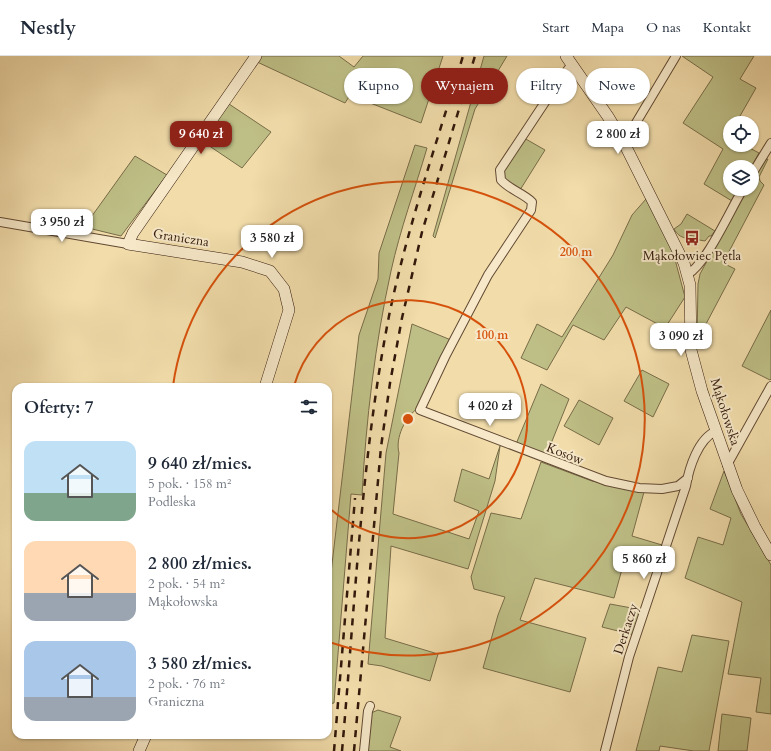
<!DOCTYPE html>
<html lang="pl">
<meta charset="utf-8">
<style>
:root{--surface:#fff;--page:#f2f2f3;--text:#1f2937;--muted:#747a83;--line:#e0e1e3;--accent:#8f2418}
body{margin:0;font-family:Cardo,serif;background:var(--page);color:var(--text);height:100vh;display:flex;flex-direction:column;font-size:15px;white-space:nowrap}
*{box-sizing:border-box;margin:0}
p{font-size:13px;color:var(--muted)}
.icon{flex:none;width:22px;height:22px;fill:none;stroke:currentColor;stroke-width:2;stroke-linecap:round;stroke-linejoin:round}
.map{position:relative;flex:1;overflow:hidden}
.side{position:absolute;left:12px;top:327px;width:320px;height:356px;display:flex;flex-direction:column;background:var(--surface);border-radius:12px;box-shadow:0 1px 3px #0004}
.side>*{flex:none}
.top-card{position:absolute;left:344px;top:12px;width:367px;height:36px;display:flex;gap:8px}
.buttons{position:absolute;left:723px;top:60px;display:grid;gap:8px}
.buttons a{display:grid;place-items:center;width:36px;height:36px;border-radius:50%;background:var(--surface);box-shadow:0 1px 3px #0004;font-size:20px}
.price{position:absolute;translate:-50% -34px;padding:0 9px;border-radius:8px;background:#fff;color:#222;font-size:13px;line-height:26px;filter:drop-shadow(0 1px 2px #0008)}
.price::after{content:'';position:absolute;left:50%;top:24px;width:12px;height:9px;margin-left:-6px;background:inherit;clip-path:polygon(0 0,100% 0,50% 100%)}
.price.current{background:var(--accent);color:#fff}
ul{padding:0;list-style:none}
li{display:flex;align-items:center;gap:12px;height:100px;padding:0 12px}
li span{display:grid;place-items:center;flex:none;width:112px;height:80px;border-radius:12px;color:#555}
li>.icon{margin-inline-start:auto}
span .icon{width:48px;height:48px;fill:#fffc;stroke-width:1}
li b{font-size:17px}
h2{display:flex;justify-content:space-between;align-items:center;height:48px;padding:0 12px;font-size:17px}
.chip{padding:0 14px;border-radius:18px;background:var(--surface);box-shadow:0 1px 3px #0004;font-size:14px;line-height:36px}
.chip.current{background:var(--accent);color:#fff}
header{display:flex;align-items:center;gap:24px;box-sizing:border-box;height:56px;padding:0 20px;background:var(--surface);border-bottom:1px solid var(--line)}
header strong{font-size:19px}
nav{display:flex;gap:22px;margin-inline-start:auto;font-size:14px}
.map>svg:first-child{display:block}
.green{fill:#bebf86;stroke:#786c48}
.lines{fill:none;stroke-linecap:round;stroke-linejoin:round}
.street-casing{stroke:#624933;stroke-width:10}
.secondary-casing{stroke:#32180b;stroke-width:12}
.street{stroke:#f6e8c8;stroke-width:8}
.secondary{stroke:#f6e8c8;stroke-width:11}
.rail{stroke:#32180b;stroke-width:2.5;stroke-dasharray:7 7;stroke-linecap:butt}
.ring{fill:none;stroke:#d6520c;stroke-width:2}
.labels{text-anchor:middle;dominant-baseline:central;stroke-width:4;stroke-linejoin:round;paint-order:stroke}
.street-label{font-size:13px;fill:#32180b;stroke:#f6e8c8}
.poi-label{font-size:13px;fill:#32180b;stroke:#f6e8c8}
.centre{fill:#d6520c;stroke:#f6e8c8;stroke-width:2}
.ring-label{font-size:12px;text-anchor:middle;font-weight:bold;fill:#d6520c;stroke:#f6e8c8;stroke-width:4;stroke-linejoin:round;paint-order:stroke}
</style>
<header>
<strong>Nestly</strong>
<nav><a>Start</a><a>Mapa</a><a>O nas</a><a>Kontakt</a></nav>
</header>
<div class="map">
<svg width="771" height="695" viewBox="0 0 771 695">
<rect width="100%" height="100%" fill="#f1dcaa"/>
<filter id="stains"><feTurbulence type="fractalNoise" baseFrequency=".005" numOctaves="4"/><feColorMatrix values="0 0 0 0 .2 0 0 0 0 .09 0 0 0 0 .02 0 0 0 .5 -.17"/></filter>
<radialGradient id="worn" r=".72"><stop offset=".6" stop-color="#630" stop-opacity="0"/><stop offset="1" stop-color="#630" stop-opacity=".3"/></radialGradient>
<path class="green" d="M260 0H339L354 11 363 0H443L421 67 350 39 345 47 255 5Z
M484 0H507L475 53 435 182 433 180Z
M682 0H754L740 23 756 32 736 67H730V89H744L759 97 751 111H730V133H739L732 145 704 128 723 93 683 67 713 21Z
M229 48 271 76 242 112 202 85Z
M524 82 545 94 520 134 503 123V113Z
M415 89 427 92C415 133 400 174 391 215 375 288 366 364 362 439L351 438 334 647 328 648V542L359 279 378 223 379 197Z
M135 100 167 119 121 180 84 171Z
M768 103 759 121 760 125 764 129 723 207 735 213 697 285 698 228 700 218 746 133H752V123L764 104Z
M646 143 673 196 685 241 665 272 626 251 604 284 573 269 547 314 521 302 537 268 562 281 613 199 632 159Z
M687 158 715 175 711 180H709L705 185 694 183V180L687 179 686 182C680 181 677 178 674 173L681 168Z
M771 254V323L770 324 742 310Z
M412 268 451 284 418 352C405 361 395 382 399 397L393 458 469 483 479 455 454 445 462 413 489 423 500 390 495 425 468 513 391 490 385 582 438 598 430 625 382 610 368 608 386 397Z
M642 314 669 328 653 361 624 345Z
M541 328 569 343 546 400 516 388Z
M579 344 613 362 599 389 564 370Z
M541 406 592 425 644 436 632 480 662 489 654 516 624 506 614 542 535 522 520 564 586 582 570 636 483 612 498 559 505 541 474 533 471 521 491 457 521 463Z
M724 415 741 458 771 509V658L756 656 761 622 728 618 742 546 685 522 698 481 723 489 731 462 710 453Z
M610 548 637 553 639 561 634 579 602 571Z
M692 579 729 585 709 695H694L660 690 659 695H636L658 611 682 616Z
M378 654 401 661 390 691 401 695H367L371 657Z
M722 658 751 662 747 695H718Z"/>
<g class="lines">
<g class="street-casing">
<path id="street" d="M572 8 557 28 500 114 501 124C510 134 523 137 532 146L531 154 488 219 445 301 420 354 606 425 639 432 662 433 678 430 688 422
M624 87 676 0
M752 118 771 87
M0 166 128 188
M688 218C707 207 730 154 743 133
M727 409 771 330
M364 695 368 655 370 650
M605 695 629 601 686 430C689 412 698 383 716 375"/>
</g>
<g class="secondary-casing">
<path id="secondary" d="M256 0 133 177 128 188 242 206 270 215 284 233 289 254 265 331
M566 0 609 62 624 87 684 207 690 229 691 294 702 335 737 434 755 471 771 499
M139 695 146 679"/>
</g>
<use href="#street" class="street"/>
<use href="#secondary" class="secondary"/>
<path class="rail" d="M334 695 355 442
M342 695C355 550 361 403 389 260 407 172 437 86 463 0
M354 695 381 391 390 327 402 262 422 176 475 0"/>
</g>
<g class="ring">
<path d="M294 330A119 119 0 1 1 328 451"/>
<path d="M173 330A237 237 0 1 1 329 586"/>
</g>
<defs>
<g id="bus-bare" transform="scale(1.2)"><path d="M-5-6H5V4H4V6H2V4H-2V6H-4V4H-5ZM-3.5-4V0h7V-4ZM-3.5 1.2v1.5H-2V1.2ZM2 1.2v1.5H3.5V1.2Z" fill="#8f2418" stroke="#f6e8c8" stroke-width="2.5" paint-order="stroke"/></g>
</defs>
<g fill-rule="evenodd">
<use href="#bus-bare" x="692" y="182"/>
</g>
<g class="labels">
<g class="street-label">
<text transform="translate(181 182) rotate(9)">Graniczna</text>
<text transform="translate(725 356) rotate(72)">Mąkołowska</text>
<text transform="translate(565 398) rotate(21)">Kosów</text>
<text transform="translate(626 573) rotate(-72)">Derkaczy</text>
</g>
<g class="poi-label">
<text x="692" y="200">Mąkołowiec Pętla</text>
</g>
</g>
<circle cx="408" cy="363" r="6" class="centre"/>
<g class="ring-label">
<text x="576" y="200">200 m</text>
<text x="492" y="283">100 m</text>
</g>
<rect width="100%" height="100%" filter="url(#stains)"/>
<rect width="100%" height="100%" fill="url(#worn)"/>
</svg>
<div class="buttons">
<a><svg class="icon" aria-label="locate" viewBox="0 0 24 24"><circle cx="12" cy="12" r="6"/><path d="M12 2v4M12 18v4M2 12h4M18 12h4"/></svg></a>
<a><svg class="icon" aria-label="layers" viewBox="0 0 24 24"><path d="M12 4l9 5-9 5-9-5zM3 14l9 5 9-5"/></svg></a>
</div>
<b class="price current" style="left:201px;top:99px">9 640 zł</b>
<b class="price" style="left:618px;top:99px">2 800 zł</b>
<b class="price" style="left:62px;top:187px">3 950 zł</b>
<b class="price" style="left:272px;top:203px">3 580 zł</b>
<b class="price" style="left:681px;top:301px">3 090 zł</b>
<b class="price" style="left:490px;top:371px">4 020 zł</b>
<b class="price" style="left:644px;top:524px">5 860 zł</b>
<div class="top-card">
<a class="chip">Kupno</a>
<a class="chip current">Wynajem</a>
<a class="chip">Filtry</a>
<a class="chip">Nowe</a>
</div>
<section class="side">
<h2>Oferty: 7<svg class="icon" aria-label="filters" viewBox="0 0 24 24"><path d="M4 7h16M4 17h16"/><circle cx="9" cy="7" r="2"/><circle cx="15" cy="17" r="2"/></svg></h2>
<ul>
<li><span style="background:linear-gradient(#bfe0f5 65%,#7fa58c 0)"><svg class="icon" aria-label="home" viewBox="0 0 24 24"><path d="M3 11l9-7 9 7M6 9v11h12V9"/></svg></span><div><b>9 640 zł/mies.</b><p>5 pok. · 158 m²</p><p>Podleska</p></div></li>
<li><span style="background:linear-gradient(#ffd9b3 65%,#9aa5b1 0)"><svg class="icon" aria-label="home" viewBox="0 0 24 24"><path d="M3 11l9-7 9 7M6 9v11h12V9"/></svg></span><div><b>2 800 zł/mies.</b><p>2 pok. · 54 m²</p><p>Mąkołowska</p></div></li>
<li><span style="background:linear-gradient(#a9c7e8 70%,#9aa5b1 0)"><svg class="icon" aria-label="home" viewBox="0 0 24 24"><path d="M3 11l9-7 9 7M6 9v11h12V9"/></svg></span><div><b>3 580 zł/mies.</b><p>2 pok. · 76 m²</p><p>Graniczna</p></div></li>
</ul>
</section>
</div>
